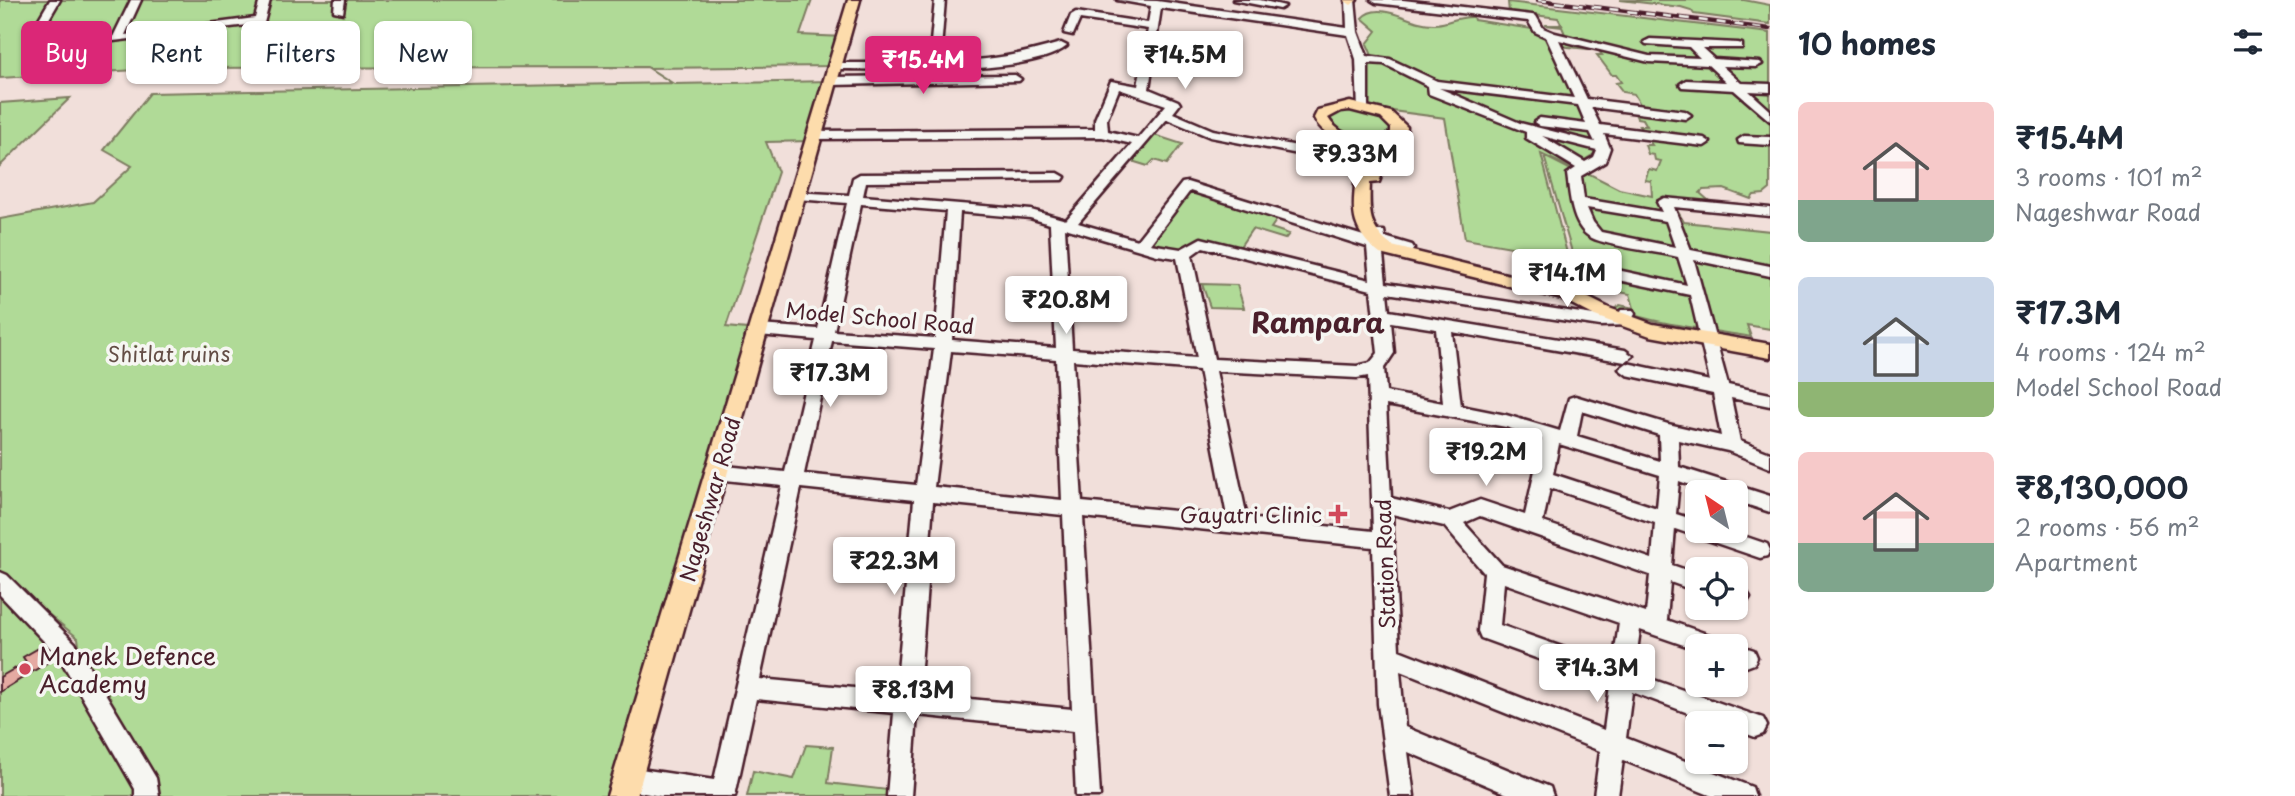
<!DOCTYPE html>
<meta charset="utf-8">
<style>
:root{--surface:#fff;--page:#f6f6f7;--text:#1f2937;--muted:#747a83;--accent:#db2777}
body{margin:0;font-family:"Playpen Sans",sans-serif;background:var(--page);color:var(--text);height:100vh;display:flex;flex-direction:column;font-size:26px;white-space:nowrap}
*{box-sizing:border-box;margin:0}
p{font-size:23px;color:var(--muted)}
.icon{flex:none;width:38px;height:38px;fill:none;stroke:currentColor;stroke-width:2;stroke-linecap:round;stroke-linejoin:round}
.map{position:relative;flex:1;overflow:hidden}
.sheet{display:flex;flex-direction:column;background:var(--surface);width:525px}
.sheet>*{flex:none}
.hud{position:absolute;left:21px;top:21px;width:665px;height:63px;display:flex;gap:14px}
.needle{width:46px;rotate:325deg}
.tools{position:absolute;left:1685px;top:480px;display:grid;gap:14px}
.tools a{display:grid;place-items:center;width:63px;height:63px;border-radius:10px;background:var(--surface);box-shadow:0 2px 5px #0004;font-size:35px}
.price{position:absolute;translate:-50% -60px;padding:0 16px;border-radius:7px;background:#fff;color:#222;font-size:23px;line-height:46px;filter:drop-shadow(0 2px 4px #0008)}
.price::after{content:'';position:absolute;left:50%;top:42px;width:21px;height:16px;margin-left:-10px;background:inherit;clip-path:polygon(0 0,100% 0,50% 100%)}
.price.current{background:var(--accent);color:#fff}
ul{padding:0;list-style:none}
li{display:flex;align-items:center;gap:21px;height:175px;padding:0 28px}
li span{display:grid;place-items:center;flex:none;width:196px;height:140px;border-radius:10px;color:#555}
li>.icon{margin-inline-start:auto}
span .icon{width:84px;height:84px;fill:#fffc;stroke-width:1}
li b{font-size:30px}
h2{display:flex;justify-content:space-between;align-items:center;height:84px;padding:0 28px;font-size:30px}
.pill{padding:0 24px;border-radius:10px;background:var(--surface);box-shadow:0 2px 5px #0004;font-size:24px;line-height:63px}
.pill.current{background:var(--accent);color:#fff}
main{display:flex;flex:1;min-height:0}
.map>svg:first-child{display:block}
.green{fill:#b0da97;stroke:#7d7c61;stroke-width:2}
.building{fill:#e4aaa2;stroke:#4a1f2b;stroke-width:2}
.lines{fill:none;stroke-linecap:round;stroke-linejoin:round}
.minor-casing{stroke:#4a1f2b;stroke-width:5}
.major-casing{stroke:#4a1f2b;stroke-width:5}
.minor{fill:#f6f6f2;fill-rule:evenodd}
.major{fill:#fddcac;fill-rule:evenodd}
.rail-casing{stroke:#4a1f2b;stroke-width:4.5}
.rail{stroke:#f6f6f2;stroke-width:2.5;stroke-dasharray:9;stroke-linecap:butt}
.poi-dot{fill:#d1495b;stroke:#f6f6f2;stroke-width:2.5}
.labels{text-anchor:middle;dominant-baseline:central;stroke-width:7;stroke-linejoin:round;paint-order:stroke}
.street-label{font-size:21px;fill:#4a1f2b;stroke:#f6f6f2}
.park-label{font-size:21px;fill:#644e46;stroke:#f6f6f2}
.poi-label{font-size:21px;fill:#4a1f2b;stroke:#f6f6f2;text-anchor:end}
.near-poi-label{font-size:24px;fill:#4a1f2b;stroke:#f6f6f2;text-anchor:start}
.district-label{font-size:28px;font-weight:bold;fill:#4a1f2b;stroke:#f6f6f2}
</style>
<main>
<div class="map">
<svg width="1770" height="796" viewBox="0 0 1770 796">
<rect width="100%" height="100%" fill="#f1dfda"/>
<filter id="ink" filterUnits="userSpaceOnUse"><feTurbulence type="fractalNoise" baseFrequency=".0143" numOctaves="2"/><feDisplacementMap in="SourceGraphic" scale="14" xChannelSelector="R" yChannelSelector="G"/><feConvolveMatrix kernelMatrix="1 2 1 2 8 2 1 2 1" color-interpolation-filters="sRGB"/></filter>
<g filter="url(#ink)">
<path class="green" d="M0 0H812L800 35 844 37 835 66 649 68 674 84 831 81 813 141 766 142 778 172 726 327 758 330 622 796H0V581L83 675 78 638 0 575V219L93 202 132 166 104 150 150 93 672 83 647 67 171 68 0 78Z
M1620 0H1744L1770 5V24L1694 14 1691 10 1681 7Z
M1508 2 1770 33V189L1764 194 1754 195 1751 199 1724 189 1703 190 1700 193 1708 200 1704 203 1671 200 1684 222 1770 231V329L1747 325 1751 337C1705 329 1659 325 1614 309L1620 305 1634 308 1630 294 1610 290 1579 276 1544 156 1573 171 1580 169 1619 189 1652 196 1651 181 1645 180 1649 169 1657 171 1661 161 1655 160 1654 155 1648 154 1645 145H1652L1639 126H1647L1643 119 1637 118 1634 111 1643 109 1634 94 1623 92 1616 83 1621 82 1616 75H1612L1597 55H1602L1598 50 1558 46 1604 148 1571 168 1541 154 1568 257 1465 239 1445 118 1362 107V59L1374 60 1367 44 1377 31 1362 18C1376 2 1403 18 1419 22 1444 29 1452 16 1473 17L1474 20 1565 34 1562 27 1545 25H1562L1558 18 1509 12Z
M70 98 0 166V103Z
M1352 109C1366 113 1389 115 1391 131 1376 148 1335 138 1329 117L1337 111Z
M1148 133 1182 144 1167 164 1154 160 1148 166 1125 159Z
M1187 186 1278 218 1271 228 1289 234 1285 239 1252 229 1237 251 1201 242 1184 254 1141 245Z
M1202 284 1237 285 1244 308 1210 307Z
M806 745 833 747 828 783 897 791 896 796H747L753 771 794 779Z"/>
<path class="building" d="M44 645 56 657 0 692V677L26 662 23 657Z"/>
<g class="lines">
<g class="minor-casing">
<path id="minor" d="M50 0H60L46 24H38L37 22Z
M131 0H141L125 35 255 18 260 0H270L264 23 113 41 112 39Z
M335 0H345L343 13 334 11Z
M935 0H945L940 62C988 61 1015 56 1061 43L1067 46C1029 77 886 69 835 69L829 66 835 63H929Z
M1117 0 1157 1 1347 28 1346 1 1355 0 1358 32 1367 56 1390 59 1437 81 1574 98 1546 37 1535 32 1528 21 1376 3 1371 0H1403L1532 15 1536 16 1543 28 1555 33 1649 56 1700 58 1689 47 1646 44 1644 42 1650 39 1738 43 1742 44V48H1702L1714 59 1760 62 1762 64 1756 67 1722 66 1741 83 1770 84V92L1749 91 1770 110V121L1734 90 1682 87 1680 84 1686 80 1726 82 1708 65 1649 62 1559 40 1587 99 1685 111 1691 115 1685 119 1591 107 1600 125 1704 138 1710 142 1704 146 1604 134 1610 148 1605 162 1581 176 1584 199 1662 212 1657 202 1664 198 1770 208V216L1674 207 1691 250 1770 266V276L1694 260 1728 385 1770 394V406L1731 398 1740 441 1770 453V468L1728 451 1678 440 1679 467 1770 496V512L1736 501V492H1710L1679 481 1676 514 1698 521V530H1726L1767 544 1770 550 1767 556 1760 558 1675 529 1672 565 1698 574V592L1670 582 1667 620 1721 639 1724 646H1698V650L1640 630 1634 673 1763 718 1767 726 1763 734 1755 737 1736 730V723H1715L1632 692 1626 738 1752 787 1755 796H1712L1623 760 1618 796H1594L1600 751 1400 671 1405 727 1550 787 1553 796H1512L1408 752 1414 796H1390L1378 704 1373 547 1083 517 1100 796H1076L1073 731 917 715 911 796H887L894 713 756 699 735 796H660L618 788 615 779 618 770 627 767 714 780 782 486 716 479 709 477 707 472 709 467 716 465 785 472 816 340 758 335 750 330 758 325 818 329 847 203 797 199 790 195 792 192 849 195 853 178 860 174 1058 173 1065 177 1063 180 866 182 863 196 1031 210 1066 220 1132 144 1102 137 815 139 809 135 815 131 1095 129V119L1111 81 1138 86 1148 29 1080 19 1073 35 1064 33 1071 15 1076 12 1148 23 1151 6ZM1161 8 1348 35 1356 59 1358 110 1368 107V63L1384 64 1428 86 1429 94 1526 132V138L1576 168 1567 174C1570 194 1571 228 1592 238 1608 246 1658 252 1678 257L1687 285 1608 268 1600 273 1608 278 1690 295 1710 381 1627 363 1619 369 1627 375 1713 394 1721 436 1668 424 1575 396 1569 398 1560 431 1506 415 1461 406 1452 332 1625 362 1633 356 1625 350 1389 311 1387 293 1600 326 1629 325 1635 314 1633 310H1621L1618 316H1600L1386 283 1382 245 1407 252 1412 251 1414 248 1412 245 1385 237 1384 231H1374L1370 238 1187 182 1182 183 1137 240 1078 223 1167 119 1210 137 1360 166 1367 162 1360 158 1213 130 1173 113 1180 104 1178 101 1149 89ZM1439 88 1578 105 1586 124 1540 118 1534 122 1540 126 1590 132 1595 142 1520 123ZM1119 89 1166 105 1138 138 1108 131 1107 119ZM1542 136 1597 150 1594 157 1585 162ZM1190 191 1367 247 1370 280 1201 238 1181 249 1150 244ZM861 204 946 211 935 338 834 331ZM1587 208 1666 221 1675 247 1601 232 1593 222ZM960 212 1030 218 1050 224 1056 348 952 340ZM1065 228 1157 255 1177 258 1197 358 1072 349ZM1203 247 1371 290 1378 353 1370 363 1357 366 1214 359 1192 255ZM1391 322 1436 329 1443 403 1386 392 1384 368 1394 353ZM832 341 934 349 916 485 804 474ZM951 351 1056 359 1062 500 934 487ZM1073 360 1199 370 1227 516 1082 502ZM1216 371 1357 378 1368 376 1373 531 1247 518ZM1386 405 1506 427 1542 439 1525 515 1480 500 1449 512 1391 498ZM1582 411 1659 435 1660 461 1577 436ZM1559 444 1660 475 1657 508 1553 474ZM801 488 914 500 896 692 760 679ZM1550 488 1655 523 1652 559 1543 522ZM933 502 1063 515 1072 709 919 694ZM1392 514 1444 526 1484 573 1478 631 1481 638 1610 685 1604 730 1399 650ZM1480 516 1650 575 1646 613 1502 565 1464 523ZM1504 583 1619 623 1613 665 1500 625Z
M1233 0H1260L1285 6 1280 9Z
M1015 75 1021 79 1019 81 831 85 825 81 831 77Z
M1744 136 1770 137V145L1739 143 1738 140Z
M0 572 7 575 75 643 156 778 159 796H135V789L59 657 0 595Z
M1736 587 1746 591 1750 597 1746 603 1736 605Z
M1736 644 1754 650 1757 657 1754 664 1746 667 1736 664V646H1732Z"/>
</g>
<g class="major-casing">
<path id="major" d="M848 0H860L637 796H607Z
M1357 0 1351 5 1345 1V0Z
M1350 102 1391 112 1407 127C1407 140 1394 144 1383 147 1380 158 1384 173 1379 182L1370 183C1369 212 1368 228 1392 246L1575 291 1609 308 1653 324 1770 344V358L1650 336 1595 316 1562 299 1380 254C1332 216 1369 188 1348 150 1342 138 1324 138 1314 118L1318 110ZM1350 110 1381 118 1391 128V132C1373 146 1340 138 1328 118L1341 111Z"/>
</g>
<use href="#minor" class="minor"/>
<use href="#major" class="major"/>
<g class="rail-casing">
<path id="rail" d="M1538 0 1770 29"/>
</g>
<use href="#rail" class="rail"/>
</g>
</g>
<g class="poi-dot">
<path d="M1334.5 503.5h7v7h7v7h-7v7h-7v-7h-7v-7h7z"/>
<circle cx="25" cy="669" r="7"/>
</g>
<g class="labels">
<g class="street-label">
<text transform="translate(880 317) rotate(5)">Model School Road</text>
<text transform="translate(709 499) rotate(-74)">Nageshwar Road</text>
<text transform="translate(1384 564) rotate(-92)">Station Road</text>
</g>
<g class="park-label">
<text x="169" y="353">Shitlat ruins</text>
</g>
<g class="poi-label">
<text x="1322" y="514">Gayatri Clinic</text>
</g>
<g class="near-poi-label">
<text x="39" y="655">Manek Defence<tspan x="39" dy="28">Academy</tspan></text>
</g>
<g class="district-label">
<text x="1318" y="321">Rampara</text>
</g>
</g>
</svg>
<div class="tools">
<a><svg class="needle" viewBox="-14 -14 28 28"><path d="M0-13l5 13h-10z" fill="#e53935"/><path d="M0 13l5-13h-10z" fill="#747a83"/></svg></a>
<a><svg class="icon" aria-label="locate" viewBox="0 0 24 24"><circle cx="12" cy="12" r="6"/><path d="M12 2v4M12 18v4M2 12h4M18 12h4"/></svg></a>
<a>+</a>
<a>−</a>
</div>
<b class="price" style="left:1185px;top:91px">₹14.5M</b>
<b class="price current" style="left:923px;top:96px">₹15.4M</b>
<b class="price" style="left:1355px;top:190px">₹9.33M</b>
<b class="price" style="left:1567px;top:309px">₹14.1M</b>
<b class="price" style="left:1066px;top:336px">₹20.8M</b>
<b class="price" style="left:830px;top:409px">₹17.3M</b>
<b class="price" style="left:1486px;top:488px">₹19.2M</b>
<b class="price" style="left:894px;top:597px">₹22.3M</b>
<b class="price" style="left:1597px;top:704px">₹14.3M</b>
<b class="price" style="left:913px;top:726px">₹8.13M</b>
<div class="hud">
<a class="pill current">Buy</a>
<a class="pill">Rent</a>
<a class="pill">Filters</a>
<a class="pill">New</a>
</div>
</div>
<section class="sheet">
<h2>10 homes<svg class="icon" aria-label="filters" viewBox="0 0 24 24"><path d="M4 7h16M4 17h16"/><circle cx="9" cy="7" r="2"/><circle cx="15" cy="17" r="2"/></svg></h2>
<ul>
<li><span style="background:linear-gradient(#f6c9c9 70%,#7fa58c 0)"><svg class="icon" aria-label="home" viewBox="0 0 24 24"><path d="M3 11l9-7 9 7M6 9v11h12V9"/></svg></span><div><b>₹15.4M</b><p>3 rooms · 101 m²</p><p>Nageshwar Road</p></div></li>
<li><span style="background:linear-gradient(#c9d6e8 75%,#8fb573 0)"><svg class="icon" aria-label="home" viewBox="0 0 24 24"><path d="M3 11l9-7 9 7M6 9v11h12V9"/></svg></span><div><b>₹17.3M</b><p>4 rooms · 124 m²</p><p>Model School Road</p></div></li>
<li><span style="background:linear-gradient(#f6c9c9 65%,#7fa58c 0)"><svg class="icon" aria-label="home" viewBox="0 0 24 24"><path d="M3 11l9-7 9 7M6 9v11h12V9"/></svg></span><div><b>₹8,130,000</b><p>2 rooms · 56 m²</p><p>Apartment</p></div></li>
</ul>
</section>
</main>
